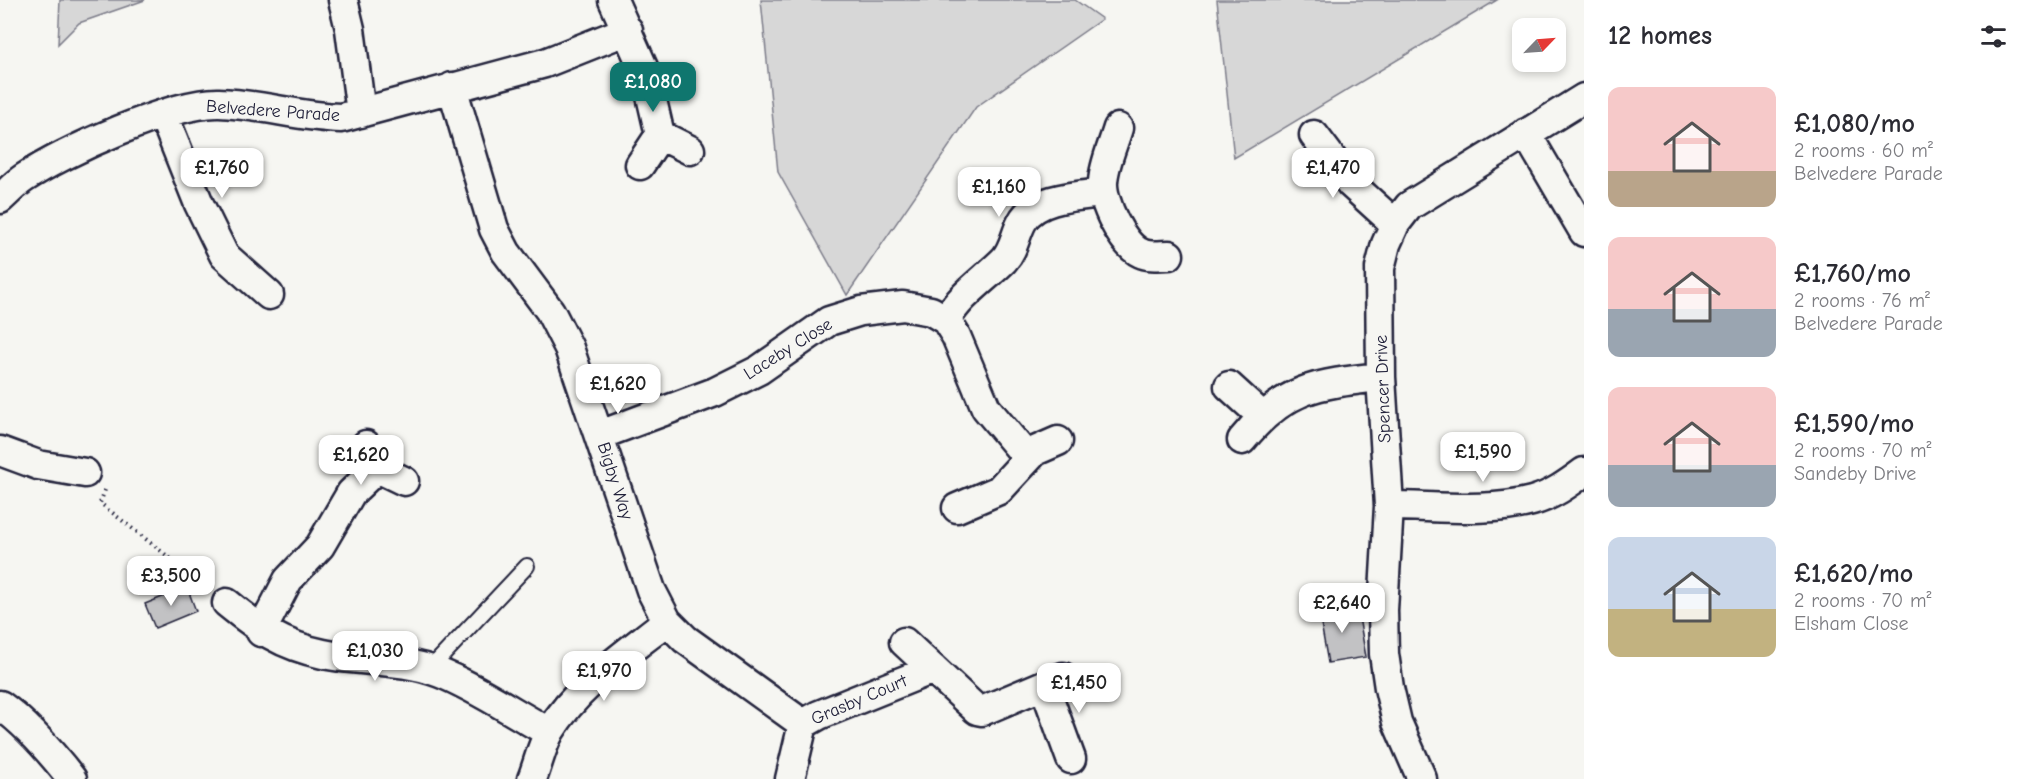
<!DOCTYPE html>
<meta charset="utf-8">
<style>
:root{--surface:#fff;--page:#f7f7f7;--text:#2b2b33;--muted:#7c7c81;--accent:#0f766e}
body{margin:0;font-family:"Comic Neue",sans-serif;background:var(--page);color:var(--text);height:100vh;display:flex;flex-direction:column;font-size:22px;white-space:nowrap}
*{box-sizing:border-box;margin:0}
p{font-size:20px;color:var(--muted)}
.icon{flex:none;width:33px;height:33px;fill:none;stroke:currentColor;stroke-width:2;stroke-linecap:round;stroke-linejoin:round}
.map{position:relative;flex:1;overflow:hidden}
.details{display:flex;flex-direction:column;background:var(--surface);width:450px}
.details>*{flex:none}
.needle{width:39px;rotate:65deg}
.controls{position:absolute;left:1512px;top:18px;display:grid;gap:12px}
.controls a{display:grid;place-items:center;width:54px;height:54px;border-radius:12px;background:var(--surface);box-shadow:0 3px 9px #0003;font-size:30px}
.price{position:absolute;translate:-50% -51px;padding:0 14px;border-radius:12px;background:#fff;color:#222;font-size:20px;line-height:39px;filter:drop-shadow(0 2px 3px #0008)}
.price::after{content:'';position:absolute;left:50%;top:36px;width:18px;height:14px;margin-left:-9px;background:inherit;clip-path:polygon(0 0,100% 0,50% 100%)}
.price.current{background:var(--accent);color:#fff}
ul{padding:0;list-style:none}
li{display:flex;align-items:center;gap:18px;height:150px;padding:0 24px}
li span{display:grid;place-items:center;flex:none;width:168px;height:120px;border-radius:12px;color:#555}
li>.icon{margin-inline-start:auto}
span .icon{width:72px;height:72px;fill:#fffc;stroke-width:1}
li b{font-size:26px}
h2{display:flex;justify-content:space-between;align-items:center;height:72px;padding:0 24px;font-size:26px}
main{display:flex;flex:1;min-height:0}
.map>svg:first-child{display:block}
.green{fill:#d7d7d7;stroke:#7c7c89;stroke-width:1.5}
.building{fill:#c2c2c4;stroke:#22223b;stroke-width:1.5}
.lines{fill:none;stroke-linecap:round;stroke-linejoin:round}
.lane-casing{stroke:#22223b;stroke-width:18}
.street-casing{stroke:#22223b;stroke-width:33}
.path{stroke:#22223b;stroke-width:4;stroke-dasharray:1.5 4.5;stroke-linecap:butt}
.lane{stroke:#f6f6f2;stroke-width:14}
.street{stroke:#f6f6f2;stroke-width:28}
.labels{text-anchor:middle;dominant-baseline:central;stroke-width:4.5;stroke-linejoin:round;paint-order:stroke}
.street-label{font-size:18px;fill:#22223b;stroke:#f6f6f2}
</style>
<main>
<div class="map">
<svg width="1584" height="779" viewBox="0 0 1584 779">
<rect width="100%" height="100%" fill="#f6f6f2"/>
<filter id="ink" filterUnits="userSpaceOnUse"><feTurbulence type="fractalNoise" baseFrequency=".0167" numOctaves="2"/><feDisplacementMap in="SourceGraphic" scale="12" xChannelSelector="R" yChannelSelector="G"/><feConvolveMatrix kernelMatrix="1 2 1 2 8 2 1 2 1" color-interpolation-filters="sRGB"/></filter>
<g filter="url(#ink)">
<path class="green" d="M60 0H145L79 23 58 44Z
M761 0H1075L1102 19 976 107 847 295 778 172Z
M1217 0H1497L1234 158Z"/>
<path class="building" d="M187 587 196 611 155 628 145 604Z
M1357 606 1366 657 1328 663 1319 612Z"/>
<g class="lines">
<g class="lane-casing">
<path id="lane" d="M429 670 527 566"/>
</g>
<g class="street-casing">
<path id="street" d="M343 0 350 29 361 113
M613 0 646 74 660 135
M452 87 494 229 506 252 550 311 569 348 651 590 667 621 685 639 803 724
M163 114 199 204 224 255 269 295
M1118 128C1113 145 1104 164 1103 182 1102 202 1122 245 1141 253 1149 257 1160 255 1169 255
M1526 133 1584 232
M1314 135 1351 184 1395 224
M640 165 660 135 690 150
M0 199C8 192 15 184 24 178 63 152 173 102 219 103 260 104 300 117 341 118L545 63 628 30
M946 320C960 295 984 280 1004 260 1014 249 1015 235 1022 222 1035 197 1079 196 1103 193
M1229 386 1263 417
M600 435 715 392 759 370 829 321 861 311 903 306 931 311 946 320 956 336 986 408 1027 457
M1242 440C1285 387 1316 384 1381 377
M366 445 377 468 404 481
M0 451 38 465 85 473
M1389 506C1435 506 1487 513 1532 501 1551 496 1568 484 1584 472
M957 508 999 490 1035 451 1058 441
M227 603C259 629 281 645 323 654 362 662 402 658 440 673 474 686 517 715 549 732
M261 632 288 580 320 546 351 493 377 468
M904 642 977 710 982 711 1063 677
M1044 685 1071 759
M0 705C28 725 51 752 72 779
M532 779C538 764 542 745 550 731 578 685 626 654 667 621
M790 779 803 724 819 715 933 669
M1422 779 1397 722 1389 688 1384 654 1383 610 1389 506 1381 377 1380 268 1386 244 1395 224 1409 206 1584 98"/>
</g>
<path class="path" d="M105 490 100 503 208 588"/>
<use href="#lane" class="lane"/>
<use href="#street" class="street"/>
</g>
</g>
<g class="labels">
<g class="street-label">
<text transform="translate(273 111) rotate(4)">Belvedere Parade</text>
<text transform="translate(788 349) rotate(-32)">Laceby Close</text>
<text transform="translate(1383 389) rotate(-92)">Spencer Drive</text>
<text transform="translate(615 481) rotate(72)">Bigby Way</text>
<text transform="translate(859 700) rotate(-23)">Grasby Court</text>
</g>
</g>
</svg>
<div class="controls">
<a><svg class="needle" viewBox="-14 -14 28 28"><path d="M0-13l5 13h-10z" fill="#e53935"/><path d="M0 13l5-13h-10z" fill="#7c7c81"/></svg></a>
</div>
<b class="price current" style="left:653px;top:113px">£1,080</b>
<b class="price" style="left:222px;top:199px">£1,760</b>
<b class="price" style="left:1333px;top:199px">£1,470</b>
<b class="price" style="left:999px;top:218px">£1,160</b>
<b class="price" style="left:618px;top:415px">£1,620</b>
<b class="price" style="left:1483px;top:483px">£1,590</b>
<b class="price" style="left:361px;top:486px">£1,620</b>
<b class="price" style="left:171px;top:607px">£3,500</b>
<b class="price" style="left:1342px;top:634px">£2,640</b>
<b class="price" style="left:375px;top:682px">£1,030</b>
<b class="price" style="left:604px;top:702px">£1,970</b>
<b class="price" style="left:1079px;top:714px">£1,450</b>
</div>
<section class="details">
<h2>12 homes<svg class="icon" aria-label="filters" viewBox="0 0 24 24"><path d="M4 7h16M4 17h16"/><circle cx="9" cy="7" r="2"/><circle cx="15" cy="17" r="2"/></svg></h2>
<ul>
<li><span style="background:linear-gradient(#f6c9c9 70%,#b9a48a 0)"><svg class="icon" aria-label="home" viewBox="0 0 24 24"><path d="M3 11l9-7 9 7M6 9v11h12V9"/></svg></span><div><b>£1,080/mo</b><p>2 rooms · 60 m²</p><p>Belvedere Parade</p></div></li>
<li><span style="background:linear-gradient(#f6c9c9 60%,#9aa5b1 0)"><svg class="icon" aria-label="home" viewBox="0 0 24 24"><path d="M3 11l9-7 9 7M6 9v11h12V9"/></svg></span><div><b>£1,760/mo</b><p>2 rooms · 76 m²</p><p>Belvedere Parade</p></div></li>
<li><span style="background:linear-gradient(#f6c9c9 65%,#9aa5b1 0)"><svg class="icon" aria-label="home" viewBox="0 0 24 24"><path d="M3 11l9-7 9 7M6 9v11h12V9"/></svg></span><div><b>£1,590/mo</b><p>2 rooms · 70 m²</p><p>Sandeby Drive</p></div></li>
<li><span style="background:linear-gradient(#c9d6e8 60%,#c2b280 0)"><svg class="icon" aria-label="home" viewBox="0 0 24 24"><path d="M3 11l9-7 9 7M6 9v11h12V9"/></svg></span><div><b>£1,620/mo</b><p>2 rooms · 70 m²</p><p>Elsham Close</p></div></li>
</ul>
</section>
</main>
